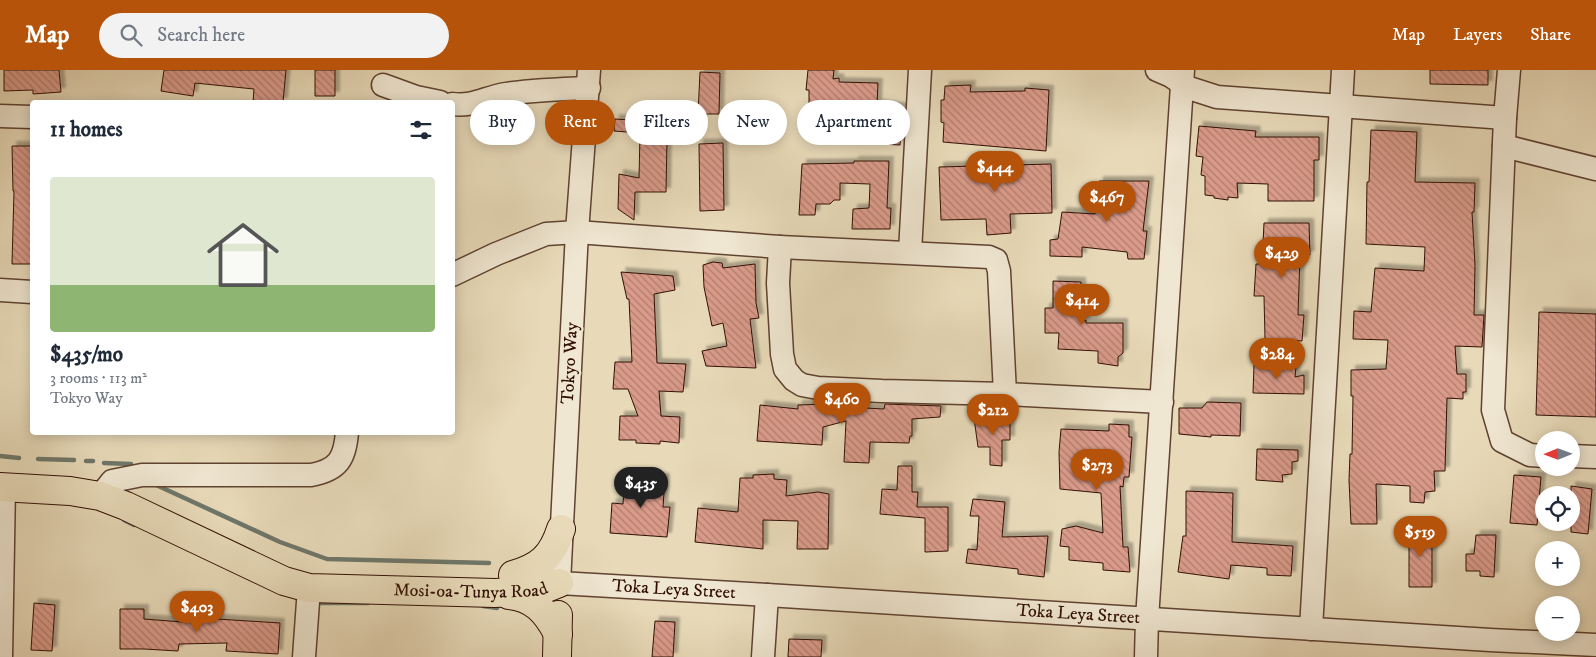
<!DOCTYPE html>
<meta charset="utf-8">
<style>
:root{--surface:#fff;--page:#f2f2f3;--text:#1f2937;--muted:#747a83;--accent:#b45309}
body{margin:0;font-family:"IM FELL DW Pica",serif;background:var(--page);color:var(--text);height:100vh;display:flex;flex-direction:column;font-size:19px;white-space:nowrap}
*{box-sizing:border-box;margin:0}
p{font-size:16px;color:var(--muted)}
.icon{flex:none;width:28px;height:28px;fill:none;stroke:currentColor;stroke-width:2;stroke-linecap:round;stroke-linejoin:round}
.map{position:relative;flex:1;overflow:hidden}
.drawer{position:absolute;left:30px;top:30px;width:425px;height:335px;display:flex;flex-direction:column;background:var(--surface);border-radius:5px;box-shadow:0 2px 12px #0003}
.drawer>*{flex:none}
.hud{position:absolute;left:470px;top:30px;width:475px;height:45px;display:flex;gap:10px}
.needle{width:32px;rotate:269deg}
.buttons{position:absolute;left:1535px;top:361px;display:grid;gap:10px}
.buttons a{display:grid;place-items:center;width:45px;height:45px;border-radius:50%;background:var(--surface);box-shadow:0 2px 12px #0003;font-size:25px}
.price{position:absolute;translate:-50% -42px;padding:0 11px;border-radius:18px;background:var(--accent);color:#fff;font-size:16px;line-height:32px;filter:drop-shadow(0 1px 2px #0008)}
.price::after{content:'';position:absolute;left:50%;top:30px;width:15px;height:11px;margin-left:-8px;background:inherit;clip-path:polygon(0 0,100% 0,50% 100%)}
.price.current{background:#222;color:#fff}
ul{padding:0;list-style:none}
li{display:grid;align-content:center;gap:10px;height:265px;padding:0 20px}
li span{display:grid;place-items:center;height:155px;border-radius:5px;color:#555}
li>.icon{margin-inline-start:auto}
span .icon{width:90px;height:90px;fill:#fffc;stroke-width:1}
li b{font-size:21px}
h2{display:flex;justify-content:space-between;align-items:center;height:60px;padding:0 20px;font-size:21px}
.pill{padding:0 18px;border-radius:22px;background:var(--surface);box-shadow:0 2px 12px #0003;font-size:18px;line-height:45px}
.pill.current{background:var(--accent);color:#fff}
header{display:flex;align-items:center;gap:30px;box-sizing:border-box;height:70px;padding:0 25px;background:var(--accent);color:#fff}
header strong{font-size:24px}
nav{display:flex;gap:28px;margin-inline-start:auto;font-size:18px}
.search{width:350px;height:45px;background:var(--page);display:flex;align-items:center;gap:12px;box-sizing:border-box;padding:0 18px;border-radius:28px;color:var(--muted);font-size:19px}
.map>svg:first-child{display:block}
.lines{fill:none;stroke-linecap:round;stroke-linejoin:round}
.stream{stroke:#6e776a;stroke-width:4.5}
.building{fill:url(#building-back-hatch);stroke:#311003;filter:url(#shadow)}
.minor-casing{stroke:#5f4230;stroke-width:25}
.major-casing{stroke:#311003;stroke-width:30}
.minor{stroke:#f0e7d2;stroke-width:22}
.major{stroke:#e8dab9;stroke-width:28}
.labels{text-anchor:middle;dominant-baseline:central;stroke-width:4.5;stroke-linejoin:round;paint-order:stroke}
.street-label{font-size:18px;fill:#311003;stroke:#f0e7d2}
</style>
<header>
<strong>Map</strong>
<div class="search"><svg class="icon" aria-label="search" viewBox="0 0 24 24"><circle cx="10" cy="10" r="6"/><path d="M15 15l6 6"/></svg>Search here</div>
<nav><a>Map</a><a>Layers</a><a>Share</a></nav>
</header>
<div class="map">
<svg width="1596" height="587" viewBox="0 0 1596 587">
<defs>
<pattern id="building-back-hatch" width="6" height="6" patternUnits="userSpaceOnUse" patternTransform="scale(1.25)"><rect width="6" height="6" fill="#da9b8a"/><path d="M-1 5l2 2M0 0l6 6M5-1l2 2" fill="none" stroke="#b17d6f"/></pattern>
<filter id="shadow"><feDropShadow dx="4.5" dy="-4.5" stdDeviation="1" flood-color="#0004"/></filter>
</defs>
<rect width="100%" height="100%" fill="#e8dab9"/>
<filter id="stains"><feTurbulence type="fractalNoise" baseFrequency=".004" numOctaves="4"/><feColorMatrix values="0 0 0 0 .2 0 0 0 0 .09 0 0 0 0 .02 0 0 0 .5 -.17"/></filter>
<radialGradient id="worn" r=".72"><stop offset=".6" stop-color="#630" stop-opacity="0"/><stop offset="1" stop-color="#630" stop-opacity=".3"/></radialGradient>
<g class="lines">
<path class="stream" d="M0 386 19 388
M38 389 74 390
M86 391H93
M104 393 131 394
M154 414 280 472 327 489 489 493
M124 450 134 455
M317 533H368
M483 536 497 538"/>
</g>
<path class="building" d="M4 0H59L61 22 33 24V20L4 21Z
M164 0H286L283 32H253L254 19 195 13 193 26 161 21Z
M315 0H335V26H315Z
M808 0H834L833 9 839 8V12L878 13 877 34 903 38 900 75 881 74 882 54 853 55 854 37 809 40V20H806Z
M1430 0H1488V15L1430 14Z
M700 2 720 3 719 44H698Z
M971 15 970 22 1025 21V18L1049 20 1046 81 943 72 944 53 941 52V30H944L945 16Z
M746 39 762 40V51L777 52 776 67 744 66Z
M615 49 659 52 658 69H667L666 122H635L634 150 618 139 619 104 639 108 640 63 614 61Z
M1199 56 1256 61 1255 67H1319V90H1314V131H1268V114L1237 113 1238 128 1228 127V130L1214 128V126L1205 125V106L1201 105 1203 87 1196 86Z
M1371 60 1417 62 1415 112 1475 113 1474 142H1472L1475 195 1474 245H1484L1482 277 1455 276 1457 304H1466V322H1463V329L1447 328 1445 401H1434L1435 421 1425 422 1424 433 1410 432V416L1376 414 1377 454H1351L1349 410 1350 384H1352L1353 326H1351V300L1386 299 1388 270 1353 269 1354 241 1371 242 1375 198 1424 201 1425 177 1366 174 1367 112H1369Z
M723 73 724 140 700 141 699 74Z
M12 76H32V194H12L14 121H13Z
M854 91H889L887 138H891L890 159H852L853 139 869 138 870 114 840 113V130H834L830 134H816L815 145H799L802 94 854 93Z
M1051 94 1052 143 1010 144 1011 163 987 165 986 149 941 150 939 97Z
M1099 111H1149L1143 161H1147L1144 189H1128L1127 182 1082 177V187L1050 186V170L1058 169 1062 142 1095 144Z
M1264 153H1309L1310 185 1300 186 1298 245H1304L1302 271 1265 269 1264 226H1254L1256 194H1262Z
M713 192 722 193 723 198 755 194 756 233 759 248 750 249 756 298 706 296 702 281 727 276 723 253 712 256 704 217 703 195Z
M621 202 673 206 675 220 654 224 657 293 686 294 683 322 659 321 661 346 680 347 679 373 660 371V374L636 373V370H619L620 346H638L628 319H613L615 292H632L629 229H627Z
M1053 211 1081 212V244H1084V251L1086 250V253H1123V283L1118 287V296L1098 293V281L1058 279 1059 263H1045V238H1053Z
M1539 242 1596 244V347L1536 345Z
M1274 292H1288V297H1296L1295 307 1304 305V324L1253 323 1254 295H1274Z
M1207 332 1241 333 1240 366 1211 365V367L1179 364V338H1202Z
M829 334 828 336 884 339 885 334 941 336 940 347 912 349V366H910L909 373 870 372 869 393 844 392 846 351 823 357 822 375 757 371 760 335 798 339V335Z
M974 348H1010V370H1002V396L990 395V377H978Z
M1109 354 1129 355V367H1132L1129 407H1124L1123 417 1120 416 1123 477H1128L1130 502 1103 500V493L1069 490V477L1060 476 1062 459 1076 456 1103 463 1101 423 1060 419 1059 382 1061 359 1109 361Z
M1257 379 1298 380V391L1292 392V404L1282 405 1283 412 1256 410Z
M898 396H912V422H918L917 437H948V481L925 482V448L880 444 882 419 897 420Z
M774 404V409L787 410 786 426 818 422 829 424 828 479H797L798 451 763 450V479L695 472 698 438 738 442 740 408H753V405Z
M1514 405 1541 407 1537 455 1510 453Z
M625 406 665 408 663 437H670L667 467 610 463 612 433 623 434Z
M1571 416 1592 419 1588 464 1571 462Z
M1186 421 1233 423 1232 472 1293 476 1291 506 1267 505V498L1231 495 1229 509 1178 502 1183 466H1186Z
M973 429 1005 432 1002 467 1048 466 1044 507 1018 504V499L966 493 968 479 977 480 979 446H970Z
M1409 458 1432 459V517H1409Z
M1476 465H1496L1494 507 1480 506V501H1466V484H1474Z
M34 533 55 535 52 581 31 580Z
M194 537H217V549L280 553 278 584 226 581 227 573 179 574 178 581 144 579H120V539H144V549L195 553Z
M655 551 675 552 673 587H652Z
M789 569 822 570 821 587H788Z"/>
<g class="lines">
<g class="minor-casing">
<g id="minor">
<path id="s1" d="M589 0 577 162 559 513 767 525 1490 570 1596 575"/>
<path d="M1157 0 1171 6 1189 18 1217 27 1505 48"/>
<path d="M1509 0 1505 48 1493 340 1502 371 1530 385 1544 386"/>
<path d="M383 15 416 27 440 32"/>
<path d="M452 34C473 37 486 27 506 24 533 20 561 19 589 18"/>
<path d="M0 46 32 47"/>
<path d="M1504 76 1596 99"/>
<path d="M780 177 778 213 782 284 785 299 794 310 802 315 818 318 882 321 1005 324 1162 332"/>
<path d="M910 182 920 0"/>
<path d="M452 205 496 184 546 164 577 162 780 177 989 187 996 190 999 201 1005 324"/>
<path d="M0 220 32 222"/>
<path d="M1571 386 1596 387"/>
<path d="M100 426 112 411 142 405H311C338 400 345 389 347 362"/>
<path d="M1311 559 1343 0"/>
<path d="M1 587 4 417"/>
<path d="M304 587 309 518"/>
<path d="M763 587 767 525"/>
<path d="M1146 587 1147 549 1183 0"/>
</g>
</g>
<g class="major-casing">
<g id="major">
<path id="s2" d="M0 417 70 421 100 426 126 436 284 511 309 518 495 523 539 521 559 513"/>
<path d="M513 505C540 497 552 487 561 459"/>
<path d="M509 525C534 527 547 543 558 564"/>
<path d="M557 587 558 545"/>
</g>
</g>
<use href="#minor" class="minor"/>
<use href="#major" class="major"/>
</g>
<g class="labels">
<g class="street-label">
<text transform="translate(570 293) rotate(-87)">Tokyo Way</text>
<text stroke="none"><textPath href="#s2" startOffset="491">Mosi-oa-Tunya Road</textPath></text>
<text stroke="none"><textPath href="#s1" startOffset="629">Toka Leya Street</textPath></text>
<text stroke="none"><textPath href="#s1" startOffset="1034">Toka Leya Street</textPath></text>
</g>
</g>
<rect width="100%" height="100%" filter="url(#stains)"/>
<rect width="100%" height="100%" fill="url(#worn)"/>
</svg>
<div class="buttons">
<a><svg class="needle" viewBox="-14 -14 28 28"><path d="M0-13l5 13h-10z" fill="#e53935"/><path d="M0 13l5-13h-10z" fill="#747a83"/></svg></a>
<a><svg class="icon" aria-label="locate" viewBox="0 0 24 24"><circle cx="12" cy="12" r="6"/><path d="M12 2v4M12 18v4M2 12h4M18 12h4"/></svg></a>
<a>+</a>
<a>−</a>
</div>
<b class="price" style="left:995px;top:123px">$444</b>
<b class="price" style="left:1107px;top:153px">$467</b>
<b class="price" style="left:1282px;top:209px">$429</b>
<b class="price" style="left:1082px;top:256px">$414</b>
<b class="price" style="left:1277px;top:310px">$284</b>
<b class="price" style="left:842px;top:355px">$460</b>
<b class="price" style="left:993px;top:366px">$212</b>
<b class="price" style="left:1097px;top:421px">$273</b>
<b class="price current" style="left:641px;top:439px">$435</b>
<b class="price" style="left:1420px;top:488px">$519</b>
<b class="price" style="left:197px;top:563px">$403</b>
<div class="hud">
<a class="pill">Buy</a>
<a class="pill current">Rent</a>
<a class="pill">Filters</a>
<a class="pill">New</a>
<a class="pill">Apartment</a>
</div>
<section class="drawer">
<h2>11 homes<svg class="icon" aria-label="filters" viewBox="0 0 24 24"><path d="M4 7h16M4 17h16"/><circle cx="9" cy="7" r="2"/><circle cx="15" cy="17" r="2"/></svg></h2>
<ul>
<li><span style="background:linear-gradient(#dfe7d0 70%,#8fb573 0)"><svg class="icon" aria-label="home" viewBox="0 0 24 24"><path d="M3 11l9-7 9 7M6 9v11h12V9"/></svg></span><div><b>$435/mo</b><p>3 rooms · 113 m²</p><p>Tokyo Way</p></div></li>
</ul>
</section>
</div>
